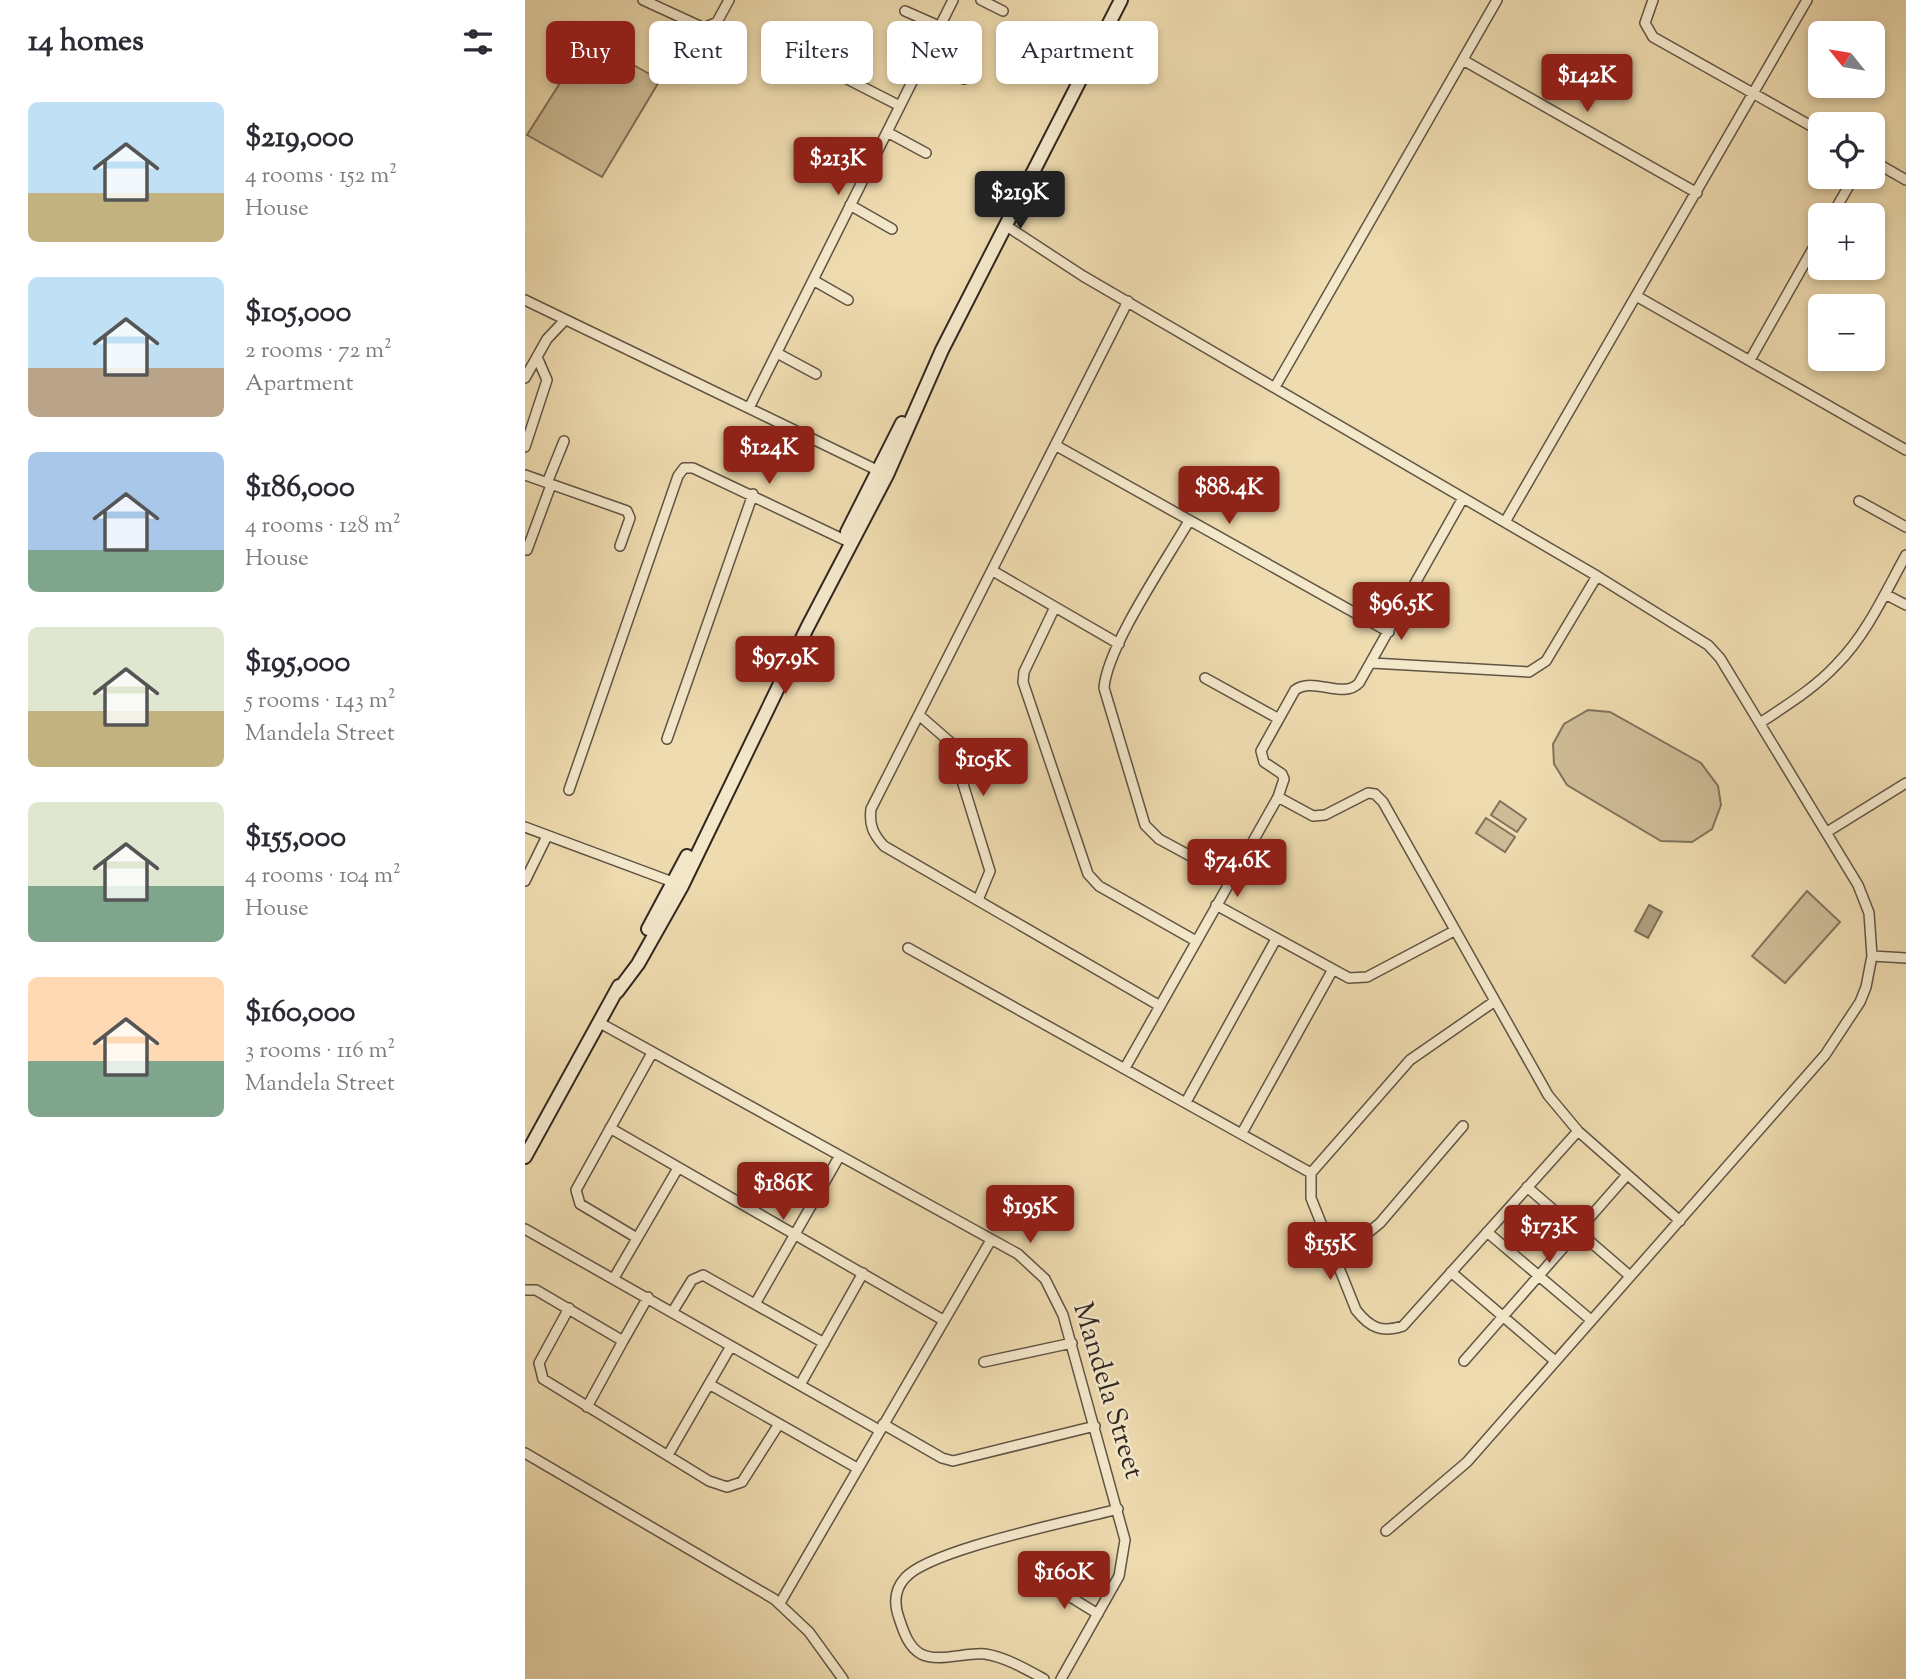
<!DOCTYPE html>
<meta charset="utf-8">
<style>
:root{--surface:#fff;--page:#f7f7f7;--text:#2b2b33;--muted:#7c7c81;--accent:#8f2418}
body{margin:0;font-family:"Sorts Mill Goudy",serif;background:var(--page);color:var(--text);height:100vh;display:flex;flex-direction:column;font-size:26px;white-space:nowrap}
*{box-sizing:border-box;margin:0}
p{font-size:23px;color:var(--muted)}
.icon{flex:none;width:38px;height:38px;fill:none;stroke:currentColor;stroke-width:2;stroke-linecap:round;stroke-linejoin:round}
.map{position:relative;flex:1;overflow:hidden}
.details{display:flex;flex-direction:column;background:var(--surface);width:525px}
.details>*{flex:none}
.top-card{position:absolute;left:21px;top:21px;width:665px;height:63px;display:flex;gap:14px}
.needle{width:46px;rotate:300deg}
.buttons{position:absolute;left:1283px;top:21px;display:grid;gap:14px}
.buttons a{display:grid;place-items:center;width:77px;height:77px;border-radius:10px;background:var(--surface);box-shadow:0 4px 10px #0003;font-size:35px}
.price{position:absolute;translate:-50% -60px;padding:0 16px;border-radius:7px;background:var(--accent);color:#fff;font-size:23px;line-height:46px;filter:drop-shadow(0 2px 4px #0008)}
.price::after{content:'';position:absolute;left:50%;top:42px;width:21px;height:16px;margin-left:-10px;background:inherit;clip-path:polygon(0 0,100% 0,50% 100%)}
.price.selected{background:#222;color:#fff}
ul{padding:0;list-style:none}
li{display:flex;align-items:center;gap:21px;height:175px;padding:0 28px}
li span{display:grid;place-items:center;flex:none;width:196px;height:140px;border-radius:10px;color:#555}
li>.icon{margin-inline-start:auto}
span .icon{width:84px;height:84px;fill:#fffc;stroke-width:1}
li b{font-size:30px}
h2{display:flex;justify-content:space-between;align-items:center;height:84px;padding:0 28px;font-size:30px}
.chip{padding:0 24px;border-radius:10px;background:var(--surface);box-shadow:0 4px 10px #0003;font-size:24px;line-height:63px}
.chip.selected{background:var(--accent);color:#fff}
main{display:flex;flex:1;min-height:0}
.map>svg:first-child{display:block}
.green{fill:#cebc97;stroke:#80725c;stroke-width:2}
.water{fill:#ae9e7e;stroke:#7c6e58;stroke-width:2}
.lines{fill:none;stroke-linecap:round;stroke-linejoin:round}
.street-casing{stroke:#605444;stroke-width:12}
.secondary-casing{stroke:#312720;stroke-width:16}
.street{stroke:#f4e8cb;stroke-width:9}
.secondary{stroke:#f4e8cb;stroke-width:12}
.labels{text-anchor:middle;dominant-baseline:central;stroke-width:5;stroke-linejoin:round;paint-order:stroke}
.street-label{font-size:28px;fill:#312720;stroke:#f4e8cb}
</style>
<main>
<section class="details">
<h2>14 homes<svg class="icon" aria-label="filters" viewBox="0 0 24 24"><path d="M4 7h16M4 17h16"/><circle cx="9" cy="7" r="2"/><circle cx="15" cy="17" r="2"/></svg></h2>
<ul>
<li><span style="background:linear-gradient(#bfe0f5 65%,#c2b280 0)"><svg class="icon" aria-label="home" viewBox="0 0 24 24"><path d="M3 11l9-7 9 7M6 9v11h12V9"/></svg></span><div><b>$219,000</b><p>4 rooms · 152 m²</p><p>House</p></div></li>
<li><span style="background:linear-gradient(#bfe0f5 65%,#b9a48a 0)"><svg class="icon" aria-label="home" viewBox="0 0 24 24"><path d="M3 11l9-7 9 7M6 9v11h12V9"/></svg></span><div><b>$105,000</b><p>2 rooms · 72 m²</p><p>Apartment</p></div></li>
<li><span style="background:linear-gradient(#a9c7e8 70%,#7fa58c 0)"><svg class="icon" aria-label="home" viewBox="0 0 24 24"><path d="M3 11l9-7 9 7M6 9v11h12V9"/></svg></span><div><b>$186,000</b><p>4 rooms · 128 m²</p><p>House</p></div></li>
<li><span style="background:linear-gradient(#dfe7d0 60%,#c2b280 0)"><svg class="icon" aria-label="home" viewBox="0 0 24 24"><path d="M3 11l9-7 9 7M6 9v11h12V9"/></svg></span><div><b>$195,000</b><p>5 rooms · 143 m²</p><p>Mandela Street</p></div></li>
<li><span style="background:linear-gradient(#dfe7d0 60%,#7fa58c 0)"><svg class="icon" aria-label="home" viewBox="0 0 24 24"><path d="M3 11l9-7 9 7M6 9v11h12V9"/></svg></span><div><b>$155,000</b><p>4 rooms · 104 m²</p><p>House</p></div></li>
<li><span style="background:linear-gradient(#ffd9b3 60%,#7fa58c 0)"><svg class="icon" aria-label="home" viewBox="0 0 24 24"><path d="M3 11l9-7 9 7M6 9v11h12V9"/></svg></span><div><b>$160,000</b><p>3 rooms · 116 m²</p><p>Mandela Street</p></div></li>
</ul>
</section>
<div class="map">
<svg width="1381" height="1679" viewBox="0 0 1381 1679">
<rect width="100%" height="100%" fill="#eedbaf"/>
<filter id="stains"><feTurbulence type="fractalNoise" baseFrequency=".00286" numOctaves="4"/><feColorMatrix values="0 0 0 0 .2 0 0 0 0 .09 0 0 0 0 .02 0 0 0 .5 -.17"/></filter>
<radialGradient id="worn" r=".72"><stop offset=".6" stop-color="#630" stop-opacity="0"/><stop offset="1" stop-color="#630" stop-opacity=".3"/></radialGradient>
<path class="green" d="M63 39 135 80 77 177 2 135Z
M1063 710 1085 712 1176 763 1193 786 1196 805 1187 829 1167 842 1136 841 1042 785 1029 764 1028 744 1039 724Z
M975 801 1001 819 992 832 966 815Z
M961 818 990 837 980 852 951 833Z
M1282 891 1315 922 1260 983 1227 956Z"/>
<path class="water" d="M1124 905 1137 912 1123 938 1110 931Z"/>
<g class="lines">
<g class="street-casing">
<path id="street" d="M118 0 179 28 192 22 204 0
M456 0 478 11
M1128 0 1120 23 1128 37 1295 131
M380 11 414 26
M398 59 439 79
M938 60 1172 193
M322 79 375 106
M362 132 401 153
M1348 161 1381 180
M325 205 367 229
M1307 215 1329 177
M480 225 558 276 1072 576 1183 645 1195 658 1333 885 1344 913 1347 956 1341 987 1335 1002 1300 1055 942 1462 861 1531
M288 280 323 300
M1113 297 1381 450
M0 300 358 473
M603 301 346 809C344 825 348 834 359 846L635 1006
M252 353 291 374
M1225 360 1295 236
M0 378 22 339 40 320
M750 387 972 0
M224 408 428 0
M530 445 864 632
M0 447 22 380 12 357
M0 475 102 511 105 518 95 546
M22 483 39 441
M1334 501 1381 527
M664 521C641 561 582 647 579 688L620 825 634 839 706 878
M980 522 1282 0
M2 550 26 485
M468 571 594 644
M1360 594 1381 605
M530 607 499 672 498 682 563 874 574 886 671 941
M847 663 1004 672 1021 661 1072 576
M680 678 754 719
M394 715 425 742 465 871 453 900
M1235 723C1262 705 1290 688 1312 664 1342 634 1361 591 1381 555
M142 739 228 494
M44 790 153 476 159 468H168L326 543
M753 797 788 816 800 815 843 793 850 794 858 802 1023 1095 1053 1131 1155 1221
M0 827 153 884
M1302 832 1381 783
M0 881 22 836
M691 905 824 978 842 977 929 931
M383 948 786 1173
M1347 956 1381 958
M970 1001 885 1060 786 1173V1198L831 1310C845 1328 857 1333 878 1326L1053 1131
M75 1023 493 1254 520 1279 538 1315 600 1540 594 1576 536 1679
M600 1068 753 797 759 779 757 774 739 762 736 751 770 690C788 676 818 700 834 683L938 498
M661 1102 751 939
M85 1128 418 1320
M717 1133 807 971
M1002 1187 1105 1276
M0 1229 354 1430
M962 1232 1066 1320
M112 1238 55 1204 51 1190 127 1053
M812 1258 855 1223 938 1126
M926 1272 1030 1361
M89 1278 153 1168
M0 1290H11L98 1341 62 1407
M230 1304 314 1157
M44 1308 14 1363 18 1379 184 1481 202 1487 217 1482 254 1424
M148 1311 167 1280 178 1275 299 1343
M98 1341 123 1297
M939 1361 1102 1175
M459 1362 547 1343
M184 1384 332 1468
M275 1385 338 1273
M358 1424 417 1458 428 1461 570 1426
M0 1453 249 1599 284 1632 318 1679
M143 1455 206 1346
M521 1582 573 1614
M255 1603 466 1240
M519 1679C501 1669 480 1657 460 1654 441 1652 413 1663 396 1654 383 1647 378 1630 374 1618 369 1604 369 1590 380 1578 405 1549 549 1521 593 1509"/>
</g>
<g class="secondary-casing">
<path id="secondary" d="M322 532 377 423
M123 929 162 856
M92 992 113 964 157 886 282 628 362 475 417 350 596 0
M0 1157 94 986"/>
</g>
<use href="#street" class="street"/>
<use href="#secondary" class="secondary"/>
</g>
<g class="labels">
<g class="street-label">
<text transform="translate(582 1391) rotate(73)">Mandela Street</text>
</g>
</g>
<rect width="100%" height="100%" filter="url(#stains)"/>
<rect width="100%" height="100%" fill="url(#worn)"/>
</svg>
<div class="buttons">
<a><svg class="needle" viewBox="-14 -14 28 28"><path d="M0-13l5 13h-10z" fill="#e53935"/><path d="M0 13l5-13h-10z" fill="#7c7c81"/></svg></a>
<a><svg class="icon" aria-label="locate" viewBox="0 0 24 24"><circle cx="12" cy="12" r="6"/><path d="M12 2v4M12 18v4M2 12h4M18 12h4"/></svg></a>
<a>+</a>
<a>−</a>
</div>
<b class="price" style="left:1062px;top:114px">$142K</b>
<b class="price" style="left:313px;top:197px">$213K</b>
<b class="price selected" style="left:495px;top:231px">$219K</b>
<b class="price" style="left:244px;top:486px">$124K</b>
<b class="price" style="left:704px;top:526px">$88.4K</b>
<b class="price" style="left:876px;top:642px">$96.5K</b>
<b class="price" style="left:260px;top:696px">$97.9K</b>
<b class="price" style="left:458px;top:798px">$105K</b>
<b class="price" style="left:712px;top:899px">$74.6K</b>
<b class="price" style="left:258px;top:1222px">$186K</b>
<b class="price" style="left:505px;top:1245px">$195K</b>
<b class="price" style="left:1024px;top:1265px">$173K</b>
<b class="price" style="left:805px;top:1282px">$155K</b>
<b class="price" style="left:539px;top:1611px">$160K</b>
<div class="top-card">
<a class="chip selected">Buy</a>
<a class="chip">Rent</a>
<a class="chip">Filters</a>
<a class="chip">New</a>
<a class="chip">Apartment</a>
</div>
</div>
</main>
